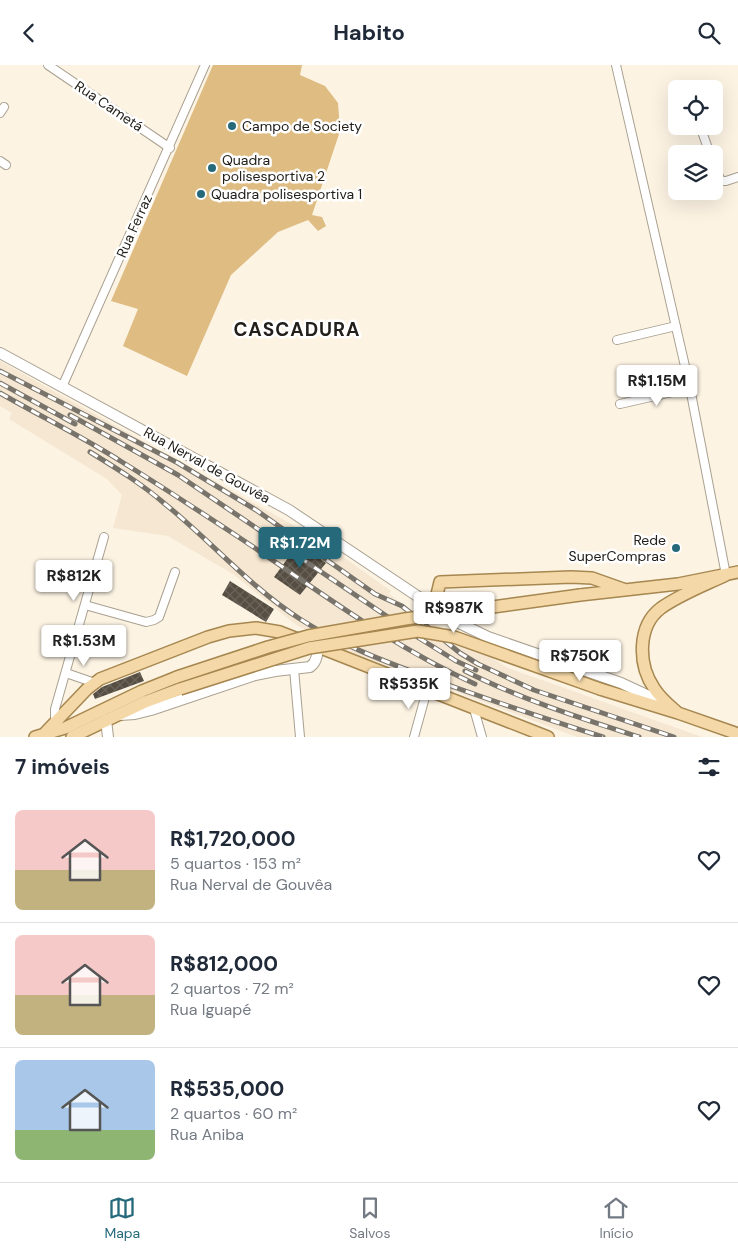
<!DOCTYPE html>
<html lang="pt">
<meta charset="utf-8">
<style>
:root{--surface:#fff;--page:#f2f2f3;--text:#1f2937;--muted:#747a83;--line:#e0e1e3;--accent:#25697a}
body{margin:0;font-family:"DM Sans",sans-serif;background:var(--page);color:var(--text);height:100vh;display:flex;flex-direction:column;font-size:19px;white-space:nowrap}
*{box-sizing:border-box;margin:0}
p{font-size:16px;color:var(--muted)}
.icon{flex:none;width:28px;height:28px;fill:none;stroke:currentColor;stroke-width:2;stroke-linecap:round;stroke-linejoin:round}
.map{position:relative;height:672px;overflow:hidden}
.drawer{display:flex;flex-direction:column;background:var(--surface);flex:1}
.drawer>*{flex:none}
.controls{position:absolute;left:668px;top:15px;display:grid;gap:10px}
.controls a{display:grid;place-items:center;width:55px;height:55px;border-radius:8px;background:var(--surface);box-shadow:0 5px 20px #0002;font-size:25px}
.price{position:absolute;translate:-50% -42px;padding:0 11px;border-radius:5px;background:#fff;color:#222;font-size:16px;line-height:32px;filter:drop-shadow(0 1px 2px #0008)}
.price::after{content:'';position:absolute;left:50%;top:30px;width:15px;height:11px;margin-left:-8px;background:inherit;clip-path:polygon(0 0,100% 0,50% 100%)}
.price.selected{background:var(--accent);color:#fff}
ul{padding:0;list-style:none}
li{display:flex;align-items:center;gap:15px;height:125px;padding:0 15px}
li+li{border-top:1px solid var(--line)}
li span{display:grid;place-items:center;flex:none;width:140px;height:100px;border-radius:8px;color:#555}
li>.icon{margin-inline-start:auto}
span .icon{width:60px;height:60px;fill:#fffc;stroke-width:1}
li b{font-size:21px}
h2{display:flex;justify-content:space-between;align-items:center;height:60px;padding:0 15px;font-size:21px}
header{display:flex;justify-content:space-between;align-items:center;height:65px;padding:0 15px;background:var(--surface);font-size:22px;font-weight:700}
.menu{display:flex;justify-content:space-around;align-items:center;height:70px;border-top:1px solid var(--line);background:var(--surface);font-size:14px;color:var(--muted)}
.menu a{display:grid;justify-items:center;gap:2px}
.menu .selected{color:var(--accent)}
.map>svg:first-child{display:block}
.built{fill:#f5e7d1}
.green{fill:#debc82}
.building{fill:url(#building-cross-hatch)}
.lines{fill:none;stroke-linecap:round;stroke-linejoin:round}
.minor-casing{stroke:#a9a091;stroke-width:10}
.secondary-casing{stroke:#a9a091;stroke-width:12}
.primary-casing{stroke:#a68750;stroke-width:14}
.minor{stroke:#fff;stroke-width:8}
.secondary{stroke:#fff;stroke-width:10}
.primary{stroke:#f4d8a7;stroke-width:11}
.rail-casing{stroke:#79746b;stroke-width:5}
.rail{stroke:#fff;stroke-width:3;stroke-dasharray:9;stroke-linecap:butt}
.primary-bridge-casing{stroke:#a68750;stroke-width:14;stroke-linecap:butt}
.primary-bridge{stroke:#f4d8a7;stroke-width:11}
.poi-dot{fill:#25697a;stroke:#fff;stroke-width:2}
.labels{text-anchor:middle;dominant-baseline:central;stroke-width:5;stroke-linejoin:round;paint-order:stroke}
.street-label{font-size:14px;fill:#23201b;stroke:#fff}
.poi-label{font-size:14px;fill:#23201b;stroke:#fff;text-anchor:start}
.district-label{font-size:19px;font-weight:bold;letter-spacing:1px;fill:#23201b;stroke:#fff}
</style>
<header><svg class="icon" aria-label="back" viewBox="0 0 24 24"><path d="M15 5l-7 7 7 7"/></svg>Habito<svg class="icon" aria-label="search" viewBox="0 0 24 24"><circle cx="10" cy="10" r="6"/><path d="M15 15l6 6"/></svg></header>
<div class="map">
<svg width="738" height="672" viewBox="0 0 738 672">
<defs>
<pattern id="building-cross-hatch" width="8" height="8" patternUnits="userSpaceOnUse" patternTransform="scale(1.25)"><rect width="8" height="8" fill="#564e42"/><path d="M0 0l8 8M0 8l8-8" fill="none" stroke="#6b645a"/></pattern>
</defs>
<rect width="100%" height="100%" fill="#fcf3e3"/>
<path class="built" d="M0 296 286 456 299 464 305 475 328 490 332 484 391 526 389 529 408 543 508 603 702 672H577L337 582 295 559 233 509 168 471 113 463 122 430 107 414 9 354 12 348 0 341Z"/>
<path class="green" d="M213 0H302L300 10 325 21 338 38 340 66 312 150 322 152 326 161 318 166 308 155 278 167 231 210 187 311 123 281 138 244 111 236Z"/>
<path class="building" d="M299 478 326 498 300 530 274 512Z
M230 516 274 544 266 557 222 530Z
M140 607 144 616 95 634 93 629 102 622Z"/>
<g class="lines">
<g class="minor-casing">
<path id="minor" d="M48 0 170 83
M616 0 690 323 726 510
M687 23V24
M0 48 4 42
M700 61 710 89
M0 96 6 100
M714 100 721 116H726L738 112
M617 275 676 261
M62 322 205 0
M620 339 690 323
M85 540 146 557 154 555 159 552 175 507
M294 604 300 672
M66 608 95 618
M474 644 482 672
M55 658V644L104 472
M414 672 427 625"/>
</g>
<g class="secondary-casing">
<path id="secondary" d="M0 288 289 445 453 555 488 572 621 618 649 631 666 641
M120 650 135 649 151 645 255 610 275 606 310 602C317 597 319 587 315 580
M106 655 108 672"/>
</g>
<g class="primary-casing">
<path id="primary" d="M580 530 678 519 738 507
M434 542 440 517 571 512 592 513 623 524
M600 624 678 648 738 669
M678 648C669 640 660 633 654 623 638 600 637 561 661 543 681 529 705 520 726 510
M43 670 87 624 100 614 208 572 229 566 256 563 280 567 548 672
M35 672 65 663 142 626 177 612
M72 672 145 637 180 624"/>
</g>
<use href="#minor" class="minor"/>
<use href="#secondary" class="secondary"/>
<use href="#primary" class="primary"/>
<g class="rail-casing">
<path id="rail" d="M0 306 178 398 256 445 375 529 402 541 460 588 478 599 534 625 674 672
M0 318 75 359
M0 328C40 351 83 372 122 397 161 421 199 446 237 471 315 523 389 580 475 619
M70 350 178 410 419 573 456 596 476 605
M90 387C116 403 142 419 165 439 211 476 250 522 300 554 339 579 381 595 424 611 483 633 543 653 603 672
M465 606C520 634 580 653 639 672"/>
</g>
<use href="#rail" class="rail"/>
<g class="primary-bridge-casing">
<path id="primary-bridge" d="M177 612 268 582 308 571 405 554 580 530
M180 624 309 583 418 566 454 572 600 624"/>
</g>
<use href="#primary-bridge" class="primary-bridge"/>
</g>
<g class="poi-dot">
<circle cx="232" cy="61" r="5"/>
<circle cx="212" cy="103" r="5"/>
<circle cx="201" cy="129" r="5"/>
<circle cx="676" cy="483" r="5"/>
</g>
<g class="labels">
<g class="street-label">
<text transform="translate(109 41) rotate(34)">Rua Cametá</text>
<text transform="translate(134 161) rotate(-66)">Rua Ferraz</text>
<text transform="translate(207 400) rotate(29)">Rua Nerval de Gouvêa</text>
</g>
<g class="poi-label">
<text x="242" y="61">Campo de Society</text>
<text x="222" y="95">Quadra<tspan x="222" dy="16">polisesportiva 2</tspan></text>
<text x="211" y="129">Quadra polisesportiva 1</text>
<text x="666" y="475" text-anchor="end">Rede<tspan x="666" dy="16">SuperCompras</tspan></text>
</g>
<g class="district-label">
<text x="297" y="264">CASCADURA</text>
</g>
</g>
</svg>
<div class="controls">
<a><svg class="icon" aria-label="locate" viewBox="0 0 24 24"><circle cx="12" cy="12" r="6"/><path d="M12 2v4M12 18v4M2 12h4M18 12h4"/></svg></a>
<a><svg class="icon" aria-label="layers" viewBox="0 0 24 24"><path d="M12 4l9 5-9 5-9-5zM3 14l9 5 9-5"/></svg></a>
</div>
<b class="price" style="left:657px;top:342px">R$1.15M</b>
<b class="price selected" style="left:300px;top:504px">R$1.72M</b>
<b class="price" style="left:74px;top:537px">R$812K</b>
<b class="price" style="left:454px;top:569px">R$987K</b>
<b class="price" style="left:84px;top:602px">R$1.53M</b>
<b class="price" style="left:580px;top:617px">R$750K</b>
<b class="price" style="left:409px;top:645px">R$535K</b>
</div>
<section class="drawer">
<h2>7 imóveis<svg class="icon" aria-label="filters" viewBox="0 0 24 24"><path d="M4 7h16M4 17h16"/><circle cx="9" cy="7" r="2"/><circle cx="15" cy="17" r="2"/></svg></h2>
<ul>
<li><span style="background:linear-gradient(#f6c9c9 60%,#c2b280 0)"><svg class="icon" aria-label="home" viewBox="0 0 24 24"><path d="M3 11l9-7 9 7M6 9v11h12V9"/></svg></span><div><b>R$1,720,000</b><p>5 quartos · 153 m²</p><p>Rua Nerval de Gouvêa</p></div><svg class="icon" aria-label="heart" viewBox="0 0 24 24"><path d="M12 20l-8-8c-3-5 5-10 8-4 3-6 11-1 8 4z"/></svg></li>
<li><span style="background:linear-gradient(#f6c9c9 60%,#c2b280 0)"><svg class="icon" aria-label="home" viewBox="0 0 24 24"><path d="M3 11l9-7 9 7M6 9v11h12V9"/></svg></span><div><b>R$812,000</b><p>2 quartos · 72 m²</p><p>Rua Iguapé</p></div><svg class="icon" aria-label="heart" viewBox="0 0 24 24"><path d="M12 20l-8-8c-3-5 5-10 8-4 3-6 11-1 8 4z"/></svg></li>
<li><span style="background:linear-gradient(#a9c7e8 70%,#8fb573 0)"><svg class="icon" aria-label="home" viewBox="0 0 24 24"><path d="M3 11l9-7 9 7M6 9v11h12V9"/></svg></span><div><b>R$535,000</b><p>2 quartos · 60 m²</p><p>Rua Aniba</p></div><svg class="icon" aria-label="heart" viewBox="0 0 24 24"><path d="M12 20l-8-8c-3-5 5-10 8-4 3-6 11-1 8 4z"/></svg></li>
</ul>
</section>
<nav class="menu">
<a class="selected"><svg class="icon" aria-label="map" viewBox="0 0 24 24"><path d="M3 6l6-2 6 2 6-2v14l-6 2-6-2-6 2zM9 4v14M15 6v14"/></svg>Mapa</a>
<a><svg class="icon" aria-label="saved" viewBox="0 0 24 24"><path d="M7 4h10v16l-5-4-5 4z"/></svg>Salvos</a>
<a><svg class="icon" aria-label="home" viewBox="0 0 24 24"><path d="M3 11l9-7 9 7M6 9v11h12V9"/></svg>Início</a>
</nav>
